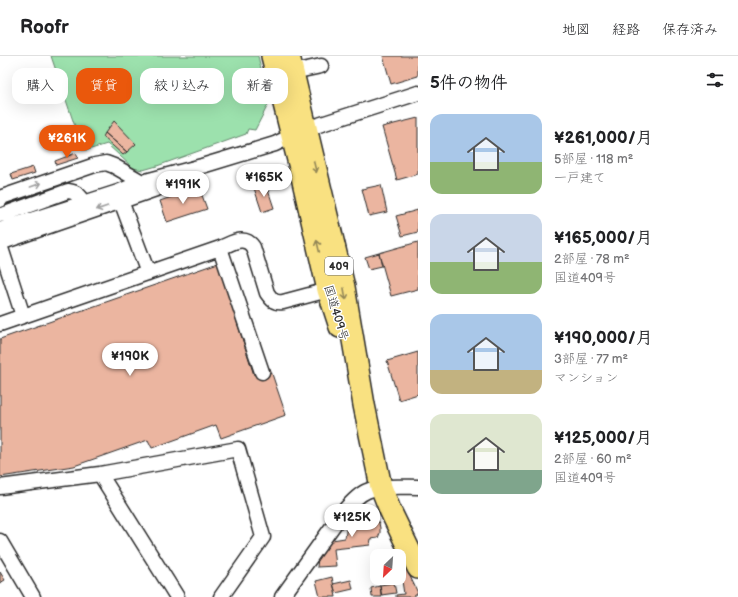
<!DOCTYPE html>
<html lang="ja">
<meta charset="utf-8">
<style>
:root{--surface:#fff;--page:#f2f2f2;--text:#202124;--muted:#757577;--line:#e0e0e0;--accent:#ea580c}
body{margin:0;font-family:"Balsamiq Sans","Klee One",sans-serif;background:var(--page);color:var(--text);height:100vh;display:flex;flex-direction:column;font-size:15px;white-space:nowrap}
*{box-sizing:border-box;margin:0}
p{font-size:13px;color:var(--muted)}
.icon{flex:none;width:22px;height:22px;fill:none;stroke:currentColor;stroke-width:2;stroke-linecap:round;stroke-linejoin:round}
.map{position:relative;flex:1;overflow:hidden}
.drawer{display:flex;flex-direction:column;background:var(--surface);width:320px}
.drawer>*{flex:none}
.hud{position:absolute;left:12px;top:12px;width:346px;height:36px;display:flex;gap:8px}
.needle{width:26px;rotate:205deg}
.fabs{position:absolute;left:370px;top:493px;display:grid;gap:8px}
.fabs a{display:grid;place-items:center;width:36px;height:36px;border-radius:8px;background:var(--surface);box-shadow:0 4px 16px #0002;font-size:20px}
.price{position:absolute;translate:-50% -34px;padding:0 9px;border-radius:14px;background:#fff;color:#222;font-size:13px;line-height:26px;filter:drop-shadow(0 1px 2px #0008)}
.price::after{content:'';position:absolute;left:50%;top:24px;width:12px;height:9px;margin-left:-6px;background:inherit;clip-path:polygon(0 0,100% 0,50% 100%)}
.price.on{background:var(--accent);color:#fff}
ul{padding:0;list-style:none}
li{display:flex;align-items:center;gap:12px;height:100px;padding:0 12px}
li span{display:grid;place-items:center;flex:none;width:112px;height:80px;border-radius:12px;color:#555}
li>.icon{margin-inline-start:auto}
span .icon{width:48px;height:48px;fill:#fffc;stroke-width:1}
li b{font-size:17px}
h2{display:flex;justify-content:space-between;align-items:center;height:48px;padding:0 12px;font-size:17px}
.pill{padding:0 14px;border-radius:12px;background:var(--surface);box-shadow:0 4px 16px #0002;font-size:14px;line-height:36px}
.pill.on{background:var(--accent);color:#fff}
header{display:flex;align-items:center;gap:24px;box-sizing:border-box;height:56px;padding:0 20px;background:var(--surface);border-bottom:1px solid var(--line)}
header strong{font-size:19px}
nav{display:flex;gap:22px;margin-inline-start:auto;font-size:14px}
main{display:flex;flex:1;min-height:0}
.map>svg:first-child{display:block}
.green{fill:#9ce1ad;stroke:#64866c}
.building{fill:#ebb5a0;stroke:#2b2b2b}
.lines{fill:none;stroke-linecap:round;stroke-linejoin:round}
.minor-casing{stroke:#2b2b2b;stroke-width:17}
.highway-casing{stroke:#2b2b2b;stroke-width:24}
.minor{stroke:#fff;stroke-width:14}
.highway{stroke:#f9e181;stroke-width:21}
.oneway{stroke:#928656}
.oneway2{stroke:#a0a0a0}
.labels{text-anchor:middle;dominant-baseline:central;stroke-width:3;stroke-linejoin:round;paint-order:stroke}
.shield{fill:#fff;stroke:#6b6b6b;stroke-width:1}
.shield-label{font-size:11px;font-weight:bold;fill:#2b2b2b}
.street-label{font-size:12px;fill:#2b2b2b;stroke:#fff}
</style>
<header>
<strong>Roofr</strong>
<nav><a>地図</a><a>経路</a><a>保存済み</a></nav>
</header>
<main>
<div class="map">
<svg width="418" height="541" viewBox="0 0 418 541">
<rect width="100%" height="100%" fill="#fff"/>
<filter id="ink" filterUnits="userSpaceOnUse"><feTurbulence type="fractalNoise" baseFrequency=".025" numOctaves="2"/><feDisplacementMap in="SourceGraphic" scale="8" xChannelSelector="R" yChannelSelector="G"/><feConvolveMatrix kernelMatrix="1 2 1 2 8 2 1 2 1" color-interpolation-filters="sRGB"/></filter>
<g filter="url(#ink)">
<path class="green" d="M51 0H258L269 47 255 74 248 73 246 78 157 110 143 114 133 112 107 88 88 94H83Z"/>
<path class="building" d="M383 0H418V20L391 28Z
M418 62V118L397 124 382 71Z
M114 65 136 88 127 96 105 77Z
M105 77 127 96 123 99 103 81Z
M76 97 78 102 56 109 55 105Z
M33 111 35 117 13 124 11 118Z
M266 128 274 152 262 156 254 132Z
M381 129 387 156 369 160 362 133Z
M199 131 207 153 167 166 160 145Z
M418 154V176L402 180 396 160Z
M418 186V233L391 240 379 197Z
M379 197 382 210 369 213 365 201Z
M218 207 254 319 270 312 286 359 221 382 216 369 152 392 148 384 74 410 0 421V283Z
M418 296V338L399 344 387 305Z
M361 457H366L371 459 376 463 379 467 380 472V477L378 482 371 483 370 489 334 493 336 510 317 511 318 502 332 484 345 482 346 476V471L348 466 352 462 356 459Z
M397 495V500H377V497Z
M400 512H406L418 537 413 541H396V539L404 538Z
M0 516 5 524 0 527Z
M332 521 336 541H320L316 525Z
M351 524 353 533 336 537 333 528Z
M394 527 396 537 381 539 380 529Z
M380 530 382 541H372L371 532Z"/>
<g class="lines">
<g class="minor-casing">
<path id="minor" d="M293 16 321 10
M118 137 148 217
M0 144 2 141 95 109 106 107 114 110 142 126
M0 159 5 158 68 135C77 136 80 140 85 147
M0 174 118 136 142 126 202 110 275 88 306 73 418 37
M0 187 122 145 182 124
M0 189 23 260
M220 192 262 316
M0 268 220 192C231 188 244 178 253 191L267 237C272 244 274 247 283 246L328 234
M100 418 177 541
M0 431 100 418 238 393 263 481 221 541
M0 485 33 541
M282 541 343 456C349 449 359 438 367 435 380 429 404 431 418 431"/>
</g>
<g class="highway-casing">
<path id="highway" d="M272 0 299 108 328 234 340 271
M289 0 344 231 364 349 381 431 390 454 418 512"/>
</g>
<use href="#minor" class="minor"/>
<use href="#highway" class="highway"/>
</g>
<defs><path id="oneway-shaft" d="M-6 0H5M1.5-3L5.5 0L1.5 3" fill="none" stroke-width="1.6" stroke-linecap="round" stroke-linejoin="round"/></defs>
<g class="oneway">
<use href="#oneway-shaft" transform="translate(315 111) rotate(76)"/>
<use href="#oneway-shaft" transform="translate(318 190) rotate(-103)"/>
<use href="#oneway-shaft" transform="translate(345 238) rotate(80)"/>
</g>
<g class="oneway2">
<use href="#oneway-shaft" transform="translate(36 129) rotate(-19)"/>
<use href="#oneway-shaft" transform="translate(102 152) rotate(161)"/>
</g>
</g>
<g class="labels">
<rect class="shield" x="325" y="201" width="28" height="18" rx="3"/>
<g class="shield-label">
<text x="339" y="210">409</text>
</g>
<g class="street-label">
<text transform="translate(336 257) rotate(73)">国道409号</text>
</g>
</g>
</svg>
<div class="fabs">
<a><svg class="needle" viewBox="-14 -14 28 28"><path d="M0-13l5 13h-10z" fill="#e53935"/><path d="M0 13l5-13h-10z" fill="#757577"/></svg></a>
</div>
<b class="price on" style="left:67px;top:103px">¥261K</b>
<b class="price" style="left:264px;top:142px">¥165K</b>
<b class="price" style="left:183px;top:149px">¥191K</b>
<b class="price" style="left:130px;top:321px">¥190K</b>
<b class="price" style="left:352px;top:482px">¥125K</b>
<div class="hud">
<a class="pill">購入</a>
<a class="pill on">賃貸</a>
<a class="pill">絞り込み</a>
<a class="pill">新着</a>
</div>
</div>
<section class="drawer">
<h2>5件の物件<svg class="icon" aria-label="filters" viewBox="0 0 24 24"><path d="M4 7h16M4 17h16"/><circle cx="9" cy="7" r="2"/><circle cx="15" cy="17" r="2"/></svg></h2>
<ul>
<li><span style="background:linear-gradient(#a9c7e8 60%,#8fb573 0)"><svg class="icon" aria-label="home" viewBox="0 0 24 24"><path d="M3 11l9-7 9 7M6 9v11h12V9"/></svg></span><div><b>¥261,000/月</b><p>5部屋 · 118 m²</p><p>一戸建て</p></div></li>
<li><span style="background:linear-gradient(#c9d6e8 60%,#8fb573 0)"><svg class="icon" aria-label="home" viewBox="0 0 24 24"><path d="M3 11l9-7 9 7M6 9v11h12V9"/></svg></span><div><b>¥165,000/月</b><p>2部屋 · 78 m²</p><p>国道409号</p></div></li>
<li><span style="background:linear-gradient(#a9c7e8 70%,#c2b280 0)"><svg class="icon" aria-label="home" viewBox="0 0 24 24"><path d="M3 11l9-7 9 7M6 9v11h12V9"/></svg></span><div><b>¥190,000/月</b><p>3部屋 · 77 m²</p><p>マンション</p></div></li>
<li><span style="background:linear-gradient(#dfe7d0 70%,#7fa58c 0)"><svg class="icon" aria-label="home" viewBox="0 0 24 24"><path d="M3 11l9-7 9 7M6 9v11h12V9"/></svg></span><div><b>¥125,000/月</b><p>2部屋 · 60 m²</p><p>国道409号</p></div></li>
</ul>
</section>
</main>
